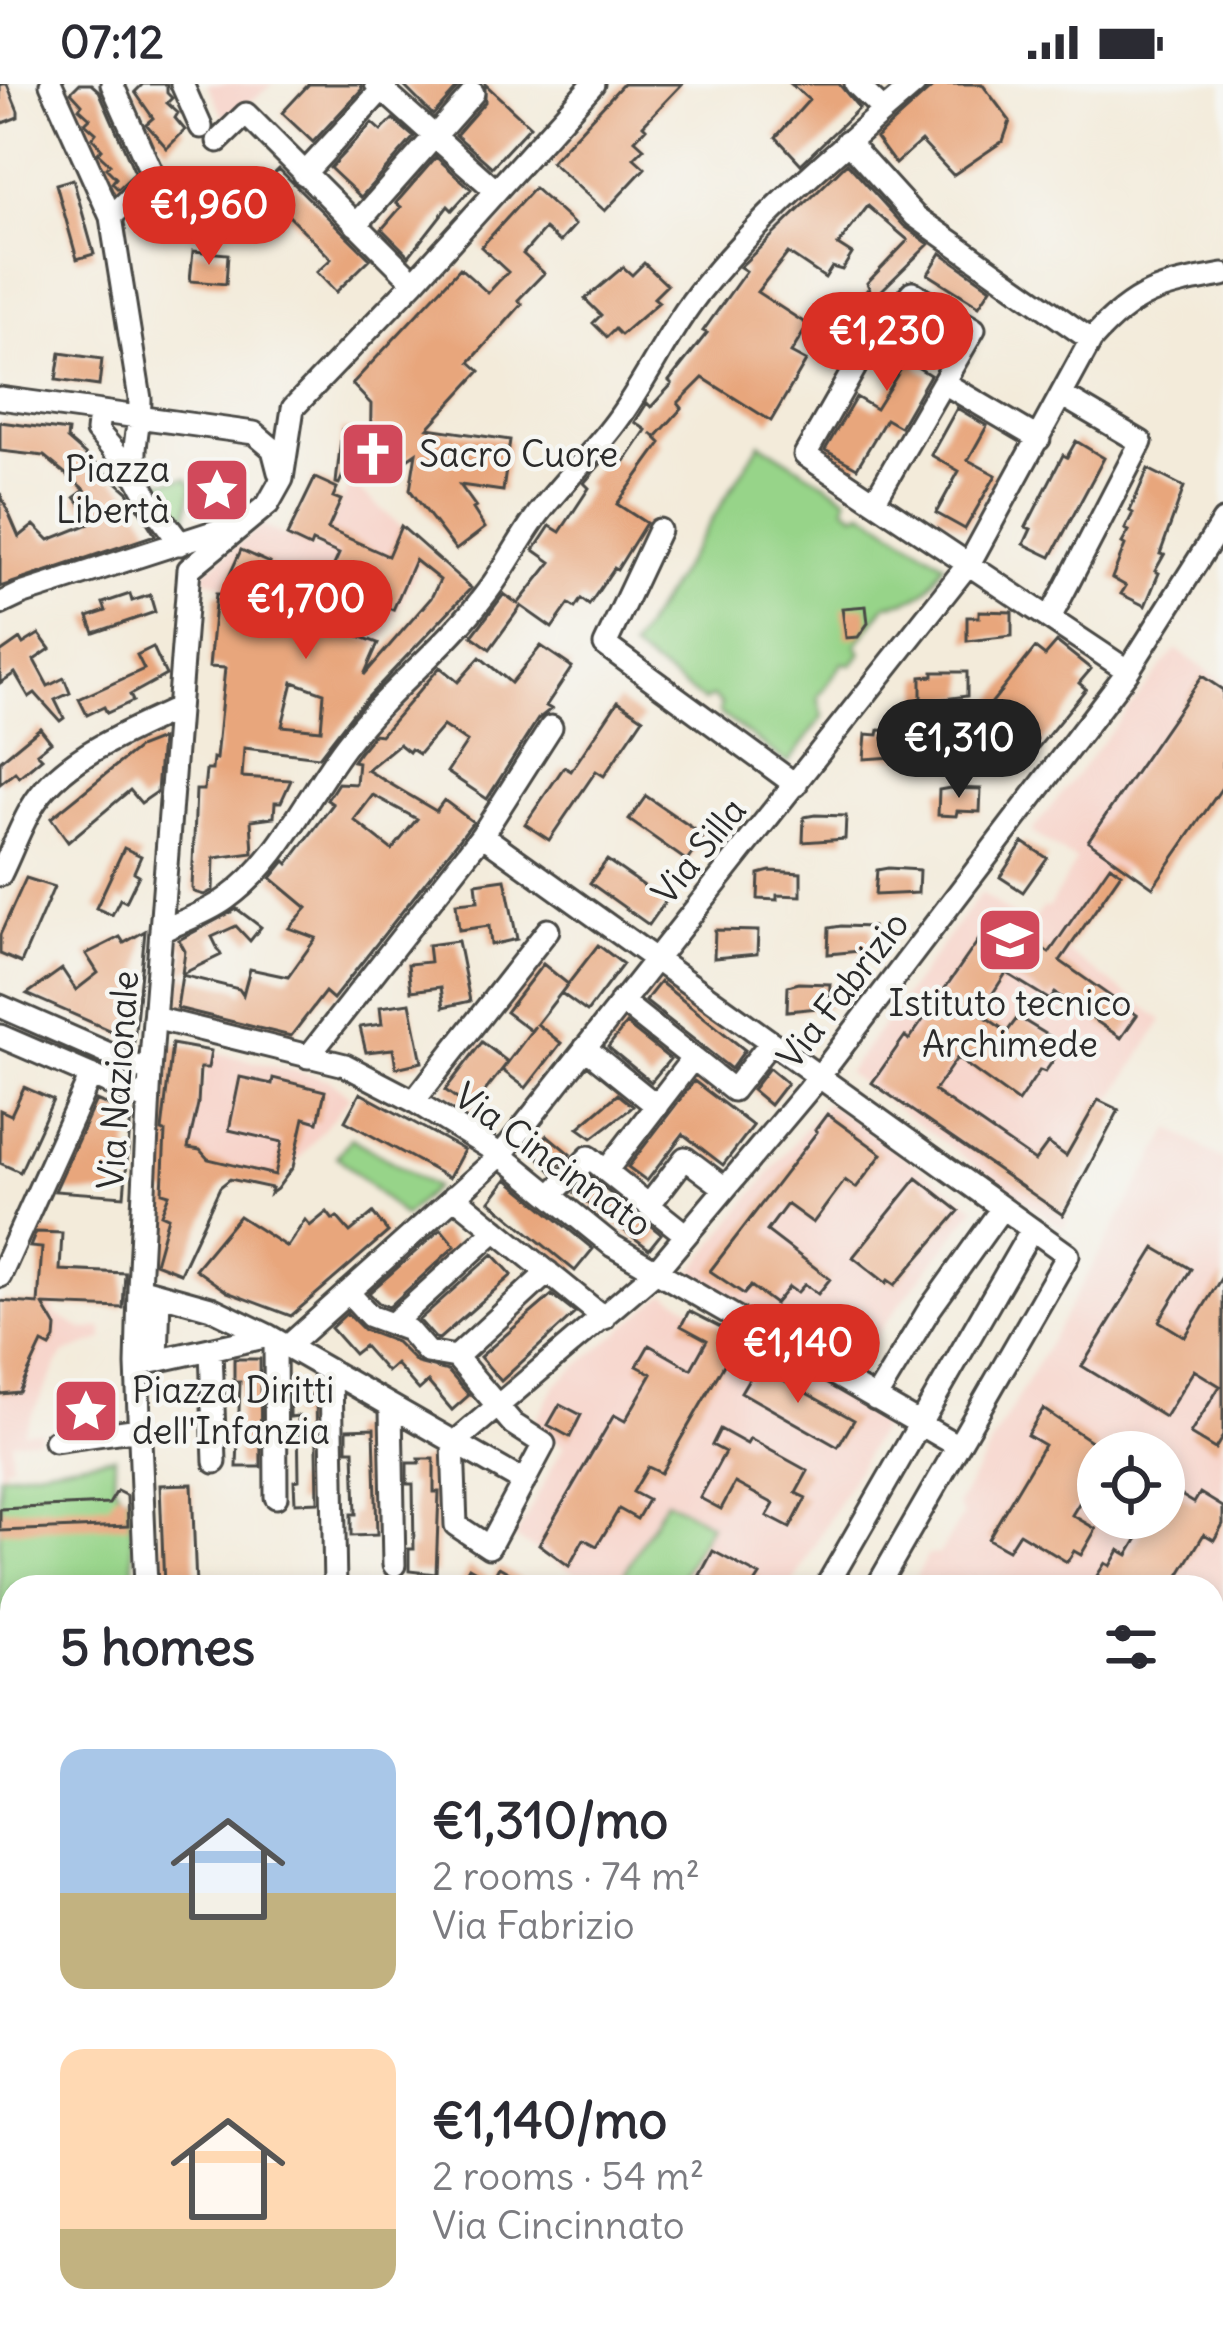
<!DOCTYPE html>
<meta charset="utf-8">
<style>
:root{--surface:#fff;--page:#f7f7f7;--text:#2b2b33;--muted:#7c7c81;--accent:#d93025}
body{margin:0;font-family:Delius,sans-serif;background:var(--page);color:var(--text);height:100vh;display:flex;flex-direction:column;font-size:45px;white-space:nowrap}
*{box-sizing:border-box;margin:0}
p{font-size:39px;color:var(--muted)}
.icon{flex:none;width:66px;height:66px;fill:none;stroke:currentColor;stroke-width:2;stroke-linecap:round;stroke-linejoin:round}
.map{position:relative;flex:1;overflow:hidden}
.drawer{position:absolute;left:0px;top:1491px;width:1224px;height:768px;display:flex;flex-direction:column;background:var(--surface);border-radius:36px 36px 0 0;box-shadow:0 6px 18px #0003}
.drawer>*{flex:none}
.buttons{position:absolute;left:1077px;top:1347px;display:grid;gap:24px}
.buttons a{display:grid;place-items:center;width:108px;height:108px;border-radius:50%;background:var(--surface);box-shadow:0 6px 18px #0003;font-size:60px}
.price{position:absolute;translate:-50% -102px;padding:0 27px;border-radius:42px;background:var(--accent);color:#fff;font-size:39px;line-height:78px;filter:drop-shadow(0 3px 6px #0008)}
.price::after{content:'';position:absolute;left:50%;top:72px;width:36px;height:27px;margin-left:-18px;background:inherit;clip-path:polygon(0 0,100% 0,50% 100%)}
.price.current{background:#222;color:#fff}
ul{padding:0;list-style:none}
li{display:flex;align-items:center;gap:36px;height:300px;padding:0 60px}
li span{display:grid;place-items:center;flex:none;width:336px;height:240px;border-radius:24px;color:#555}
li>.icon{margin-inline-start:auto}
span .icon{width:144px;height:144px;fill:#fffc;stroke-width:1}
li b{font-size:51px}
h2{display:flex;justify-content:space-between;align-items:center;height:144px;padding:0 60px;font-size:51px}
.status{display:flex;justify-content:space-between;align-items:center;height:84px;padding:0 60px;background:var(--surface);direction:ltr}
.status svg{height:33px;fill:currentColor}
.map>svg:first-child{display:block}
.built{fill:#f7d1c7;fill-rule:evenodd}
.green{fill:#97d489;stroke:#61805a;stroke-width:3}
.building{fill:#e8a67b;fill-rule:evenodd}
.lines{fill:none;stroke-linecap:round;stroke-linejoin:round}
.minor-casing{stroke:#494845;stroke-width:27}
.minor{stroke:#fff;stroke-width:21}
.labels{text-anchor:middle;dominant-baseline:central;stroke-width:9;stroke-linejoin:round;paint-order:stroke}
.poi-label{font-size:36px;fill:#2b2b2b;stroke:#f6f6f2;text-anchor:start}
.street-label{font-size:36px;fill:#2b2b2b;stroke:#f6f6f2}
</style>
<div class="status"><b>07:12</b><svg viewBox="0 0 49 12"><path d="M0 12V9h3v3zM5 12V6h3v6zM10 12V3h3v9zM15 12V0h3v12zM26 1h20v11H26zM47 4h2v5h-2z"/></svg></div>
<div class="map">
<svg width="1223" height="2259" viewBox="0 0 1223 2259">
<rect width="100%" height="100%" fill="#f6f6f2"/>
<filter id="ink" filterUnits="userSpaceOnUse"><feTurbulence type="fractalNoise" baseFrequency=".00833" numOctaves="2"/><feDisplacementMap in="SourceGraphic" scale="24" xChannelSelector="R" yChannelSelector="G"/><feConvolveMatrix kernelMatrix="1 2 1 2 8 2 1 2 1" color-interpolation-filters="sRGB"/></filter>
<filter id="wash" filterUnits="userSpaceOnUse"><feTurbulence type="fractalNoise" baseFrequency=".004" numOctaves="4" result="noise"/><feDisplacementMap in="SourceGraphic" scale="48" xChannelSelector="R" yChannelSelector="G"/><feGaussianBlur stdDeviation="2.7" result="paint"/><feColorMatrix in="noise" values="0 0 0 0 0 0 0 0 0 0 0 0 0 0 0 0 0 1.4 0 .05"/><feComposite in="paint" operator="in"/></filter>
<g filter="url(#wash)">
<rect width="100%" height="100%" fill="#f3ebda"/>
<path class="built" d="M207 0H273L226 38Z
M351 399 426 464 382 561 199 492 262 442 318 466Z
M1176 565 1223 598V702L1153 803 1125 784 1067 868 1163 936 1109 1020 1119 1026 1063 1130 1069 1135 1063 1144 847 989 981 809 1028 843 1044 823 1048 825 1076 777 1031 748Z
M211 967 330 996 350 1013 284 1093 208 1075 200 1066 189 1064Z
M826 1018 976 1123 852 1282 691 1189Z
M1171 1044 1223 1076V1599L1212 1614V1503H910L928 1471 939 1470 963 1432 957 1421ZM1098 1368H1164V1434H1098Z
M666 1209 885 1336 791 1503H599L515 1454 564 1361 532 1342 557 1299Z
M0 1217 53 1221 55 1231 85 1246 102 1243 104 1255 63 1270 23 1347 41 1346 38 1354 11 1357V1381L4 1382V1390L0 1391Z"/>
<path class="green" d="M760 359 847 413 845 423 855 430 863 427 944 479C929 508 920 517 887 520L856 561 861 569 852 580 843 579 818 613 823 633 788 679 719 629 721 620 712 613 704 617 631 565Z
M187 394 192 401 185 441 168 424 155 398Z
M351 1054 435 1103 404 1132 337 1072Z
M115 1372 114 1400 121 1411 130 1412 134 1503H12V1641H0V1391Z
M666 1416 710 1440 676 1503H631L620 1497Z"/>
<g id="blocks">
<path class="building" d="M0 0H7L18 27V33L0 40Z
M79 0H91L99 7 135 89 118 105 112 99 116 94 106 84 110 80 98 69 102 65 92 54 96 49 85 39 90 34 79 24 82 20 71 8Z
M143 0H167V9L172 14 167 19 178 29 175 34 185 46 167 64 146 40 153 34 135 8Z
M309 0H361L362 5 313 58 282 29Z
M402 0H461L433 31Z
M485 0 530 42 492 83 456 51 485 18Z
M623 0H682L643 41 646 44 635 56 644 64 634 74 645 84 605 127 551 78Z
M791 0H839L859 24 801 80 776 53 809 16Z
M936 0H982L1010 37 1003 57 953 91 921 57 895 80 876 54Z
M393 35 414 53 361 113 330 84 372 39 381 47Z
M436 73 471 105 452 126 448 122 409 172 382 145 401 123 396 119Z
M847 79 904 142 929 160 880 208 885 218 852 259 823 242 842 223 856 231 864 219 860 216 867 206 871 208 867 199 908 156 868 122 838 161 852 170 842 186 832 183 825 194 788 169 757 208 808 241 791 269 806 277 771 337 703 294 678 319 682 324 656 353 651 349 661 359 617 420 646 439 617 486 614 484 589 521 581 515 575 524 569 520 552 544 521 522 490 565 472 552 504 510 518 520 551 478 534 466 550 442 560 448 589 404 584 399 605 375 612 373 623 380 646 346 635 338 647 319 651 323 672 300 669 297 707 249 703 247 746 187 740 183Z
M279 85 370 175 336 208 317 188 331 175 307 150 288 131 273 145 246 117Z
M73 95 94 170 77 175 56 100Z
M534 104 575 141 560 158 545 145 523 170 544 189 518 216 522 220 470 278 480 287 428 344 510 356 503 407 460 401 476 423 473 425 485 444 456 466 410 406 416 369 388 388 370 386 371 320 352 300 460 184 488 209 498 198 508 188 481 163Z
M172 108 174 140H160L158 109Z
M193 167 228 170 226 200 190 197Z
M941 169 991 204 979 222 928 190Z
M644 179 667 201 654 214 659 218 621 251 615 245 607 253 593 239 601 231 585 215 623 183 632 191Z
M916 228 941 243 917 283 930 291 900 343 886 335 857 384 825 366 856 313 876 325 904 280 884 268Z
M60 269 102 275 99 302 56 296Z
M957 324 987 342 968 376 996 391 965 445 936 429 959 387 931 371Z
M0 338 68 347 67 355 128 408 155 451 0 503V409L19 453 34 441 49 456 94 438 75 413 85 406 44 372 0 367Z
M342 346 362 349 339 400 336 399Z
M1076 357 1104 374 1051 473 1024 460 1031 445 1026 443 1063 371 1067 373Z
M1148 385 1184 403 1160 470 1164 471 1155 487 1159 489 1145 522 1121 510 1126 502 1112 494 1125 461 1122 459 1129 447 1125 445 1133 429 1130 427Z
M315 394 337 404 333 413 341 416 328 445 388 472 401 442 471 504 353 629 319 673 244 664 242 693 291 696 281 718H275L274 733 251 736 253 769 214 774 213 806 204 811 194 808 192 804 196 706H204L206 686H212L213 674 216 675 225 584 209 583 216 510H221L241 466 270 479 267 486 307 503 310 497 324 503 339 470 312 458 310 463 287 452ZM415 476 440 496 431 514 364 591 378 559 353 550 369 515 393 526ZM293 598 324 609 321 646 282 642Z
M130 510 132 517 150 511 155 528 94 549 88 533 106 527 103 519Z
M866 522 868 539 858 553 846 554 842 524Z
M979 527 1012 528V552L967 557V533H979Z
M39 550 50 565 34 576 48 602 64 594 70 609 55 616 64 634 60 637 35 609 29 613 15 589 0 599V569L20 555 23 560Z
M1057 558 1091 585 1079 599 1086 605 1028 676 978 636 1035 564 1045 572Z
M541 562 572 583 546 622 551 625 538 635 487 715 447 688 467 658 443 642 419 670 411 665 409 668 399 660 367 686 436 727 444 716 473 738 333 915 325 908 291 952 177 924 182 891 239 905 243 911 250 885 288 893 316 854 289 844 307 824 271 794 285 777 288 780 333 720 327 716 338 699 356 700 358 678 353 677 360 667 374 650 381 651 440 583 458 598 480 573 511 599ZM373 711 417 735 392 766 354 736Z
M153 563 166 591 130 611 133 617 107 629 104 623 87 631 79 615 144 585 137 571Z
M933 588H967V612L921 618V593L933 592Z
M1202 592 1223 606V702L1153 803 1088 757Z
M618 617 643 634 604 692 596 687 549 756 525 740 564 683 571 687Z
M40 644 51 658 37 669 42 674 19 693 15 688 0 700V677Z
M879 646 909 648 908 672 864 675 866 650 878 651Z
M161 655 157 708 141 719 130 706 68 758 51 734 138 664Z
M950 704 981 705 980 728 957 727 956 732 938 731 939 706Z
M646 712 704 752 687 777 629 736Z
M815 731 846 732 845 755 803 758 804 733Z
M1023 758 1047 774 1023 808 1000 793Z
M124 764 141 772 134 788 139 791 126 818 120 815 112 831 96 824Z
M607 776 666 817 649 841 590 799Z
M1110 781 1121 789 1060 877 1137 931 1121 954 1055 909 1050 916 1006 889 980 929 1007 948 1018 933 1064 961 1045 988 1040 986 1018 1018 957 974 934 1007 1035 1077 1048 1059 1066 1072 1098 1016 1119 1026 1063 1131 872 999 905 952 909 956 996 831 1049 869Z
M888 784 919 786 918 809 875 811 877 786Z
M770 787 801 789V812L777 811V816L758 815 759 790Z
M26 794 54 803 21 879 0 870V851Z
M505 795 517 855 491 861 489 842 459 846 456 819 478 817 476 799Z
M237 825 261 843 250 857 236 842 212 853 221 871 182 890 185 867 179 856Z
M841 842 872 843 871 866 828 870 829 844Z
M715 846 758 847 757 870 714 874Z
M145 847 134 957 27 910 62 885 76 906 98 889 86 870 120 853 124 859Z
M458 857 470 917 444 923 441 903 411 907 408 880 430 878 428 861Z
M598 861 623 880 587 928 561 909Z
M543 880 568 900 537 940 561 959 526 1004 502 986 535 942 531 947 506 928Z
M660 898 745 966 731 985 645 917Z
M799 899 830 900 829 923 787 927 788 902Z
M410 919 422 978 396 984 393 965 366 968 360 943 382 940 380 923Z
M626 940 670 975 651 998 608 963Z
M482 958 508 978 471 1025 445 1006Z
M172 960 211 967 208 984H200L198 1020 188 1064 200 1066 208 1075 275 1091 282 1058 229 1046 240 993 272 1000 273 994 325 1007 318 1038 304 1034 293 1083 277 1105 270 1110 272 1104 230 1095 220 1103 180 1189 155 1179 168 1133 161 1130 169 1110 162 1108 165 1048 162 1047Z
M769 984 787 999 770 1021 752 1006Z
M694 997 753 1042 723 1081 683 1050 647 1097 628 1083Z
M24 1003 53 1016 20 1088 0 1079V1026L11 1031Z
M360 1009 464 1066 449 1094 345 1037Z
M618 1010 633 1022 630 1025 592 1054 578 1044Z
M96 1016 131 1031 124 1112 55 1107Z
M827 1030 882 1070 856 1104 845 1096 813 1139 787 1120 767 1147 830 1195 818 1210 805 1200 797 1209 789 1203 775 1220 751 1202 744 1210 710 1187 817 1048 815 1046Z
M547 1051 570 1070 552 1088 532 1065Z
M590 1093 661 1150 649 1165 575 1109Z
M917 1094 959 1127 895 1201 888 1196 886 1199 853 1173Z
M507 1095 593 1165 575 1187 490 1117Z
M327 1128 333 1136 337 1133 350 1148 373 1129 388 1148 291 1232 227 1208 195 1185 239 1132 287 1163 305 1136 310 1142Z
M441 1145 455 1162 389 1223 379 1219 369 1209Z
M36 1148 62 1149 60 1186 125 1189 123 1224 43 1221 56 1243 55 1255 50 1263 42 1259 19 1308 0 1310V1217L38 1220 42 1164 30 1163Z
M1155 1164 1191 1185 1159 1237 1185 1253 1223 1191V1352L1215 1365 1190 1350 1220 1302 1194 1286 1165 1333 1082 1282Z
M493 1170 512 1191 439 1255 435 1254 419 1236Z
M552 1211 575 1229 501 1297 480 1273Z
M689 1227 740 1253 661 1389 648 1383 633 1408 648 1416 637 1435 619 1425 597 1462 584 1455 569 1482 539 1460 614 1331 625 1337 652 1290 637 1282 649 1261 691 1285 707 1256 681 1242Z
M347 1229 364 1246 396 1258 417 1279 448 1287 469 1311 452 1326 428 1298 419 1306 396 1280 387 1288 364 1262 354 1270 331 1244Z
M234 1275H260L261 1383H237L240 1298H234Z
M757 1281 854 1336 838 1363 741 1308Z
M290 1311H316L318 1418 295 1419 294 1397 299 1396 298 1332 290 1333Z
M560 1320 581 1331 570 1353 548 1341Z
M1043 1325 1098 1362V1388L1072 1431 1096 1445 1081 1471 1074 1467 1067 1478 1019 1449 1008 1466 988 1455 1044 1361 1027 1351Z
M374 1344 377 1451 351 1452V1430H356L354 1366H347V1345Z
M720 1345 747 1360 750 1355 808 1387 796 1409 806 1414 790 1444 767 1432 774 1420 735 1399 721 1425 700 1414 725 1368 712 1361Z
M419 1375H434V1408H439L436 1490 409 1487V1465H414L413 1400H407V1379H420Z
M192 1400 196 1503H164L160 1401Z
M1171 1405 1194 1419 1200 1409 1223 1423V1440L1214 1456 1204 1450 1172 1503H1090L1105 1479 1110 1482 1119 1466 1128 1471 1150 1434H1164V1416Z
M117 1407 127 1412 128 1442 0 1447V1425L109 1420Z
M713 1467 760 1492 753 1503H700L705 1494 700 1491Z
M469 1483 492 1496 499 1483 534 1503H458Z"/>
</g>
</g>
<g filter="url(#ink)">
<use href="#blocks" fill-opacity="0" stroke="#494845" stroke-width="3"/>
<g class="lines">
<g class="minor-casing">
<path id="minor" d="M51 0 111 133 140 315C140 346 131 360 137 393
M182 0 201 43
M376 0 495 106
M856 0 884 27
M218 57 246 30 414 198
M847 57 915 132 1091 256
M304 90 387 0
M111 133 153 92 112 0
M356 141 473 9
M944 299 1039 355
M0 314 254 349 273 365 279 388
M99 330 97 347 137 393 156 427 181 460
M875 416 974 245 912 208 862 271 805 371 1128 587
M659 446 605 561 796 701
M0 520 21 510 232 442
M1051 532 1141 358 1063 312
M482 751 1068 1171 877 1503
M0 791C11 769 19 745 32 723 61 674 128 648 177 625
M161 847C182 837 207 829 226 815 281 776 308 709 348 658 389 605 444 565 484 512 503 488 517 460 534 436 559 401 591 372 616 338 648 295 670 243 705 201 766 126 842 63 915 0
M621 917 733 1006 770 959
M0 922 150 988
M154 934 345 981 414 1017 501 1071 613 1162 958 1362
M0 952 148 1016
M585 964 657 1022
M308 973 482 751 551 643
M414 1017 548 846
M606 1087 686 1151
M552 1110 589 1073 606 1087 693 974
M454 1112 604 1234
M649 1121 685 1074 725 1104
M0 1192 91 991
M139 1204 211 1224 269 1252 524 1398
M348 1208 370 1232 408 1246 427 1268 456 1273 513 1340 544 1360 489 1463 456 1441 453 1360
M392 1240 496 1146
M275 1256 276 1413
M287 1263 501 1071 970 478 1091 256C1135 207 1160 202 1223 191
M211 1266 215 1378
M456 1273 548 1188
M157 1277 159 1210
M137 1281 269 1252
M331 1290 335 1503
M875 1315 929 1226 1002 1124
M391 1325 394 1481
M55 1357 139 1345
M453 1360 655 1188 818 994 1128 587 1223 437
M146 1503 137 1281 139 1204 150 988 189 485 268 420 282 395 293 324 414 198 593 0
M826 1503 1032 1145
M0 1671 12 1670
M0 1728H12
M0 1793H12
M1212 1855 1223 1838
M0 2092 12 2077
M1212 2184 1223 2194
M1039 2247 1041 2259
M528 2259 537 2247
M887 2259 896 2247"/>
</g>
<use href="#minor" class="minor"/>
</g>
</g>
<defs>
<g id="church-square" transform="scale(3.45)"><rect x="-9" y="-9" width="18" height="18" rx="4" fill="#d1495b" stroke="#f6f6f2"/><path d="M-1.2-6h2.4v3.5h3.3v2.4h-3.3V6h-2.4V-.1h-3.3v-2.4h3.3Z" fill="#fff"/></g>
<g id="sight-square" transform="scale(3.45)"><rect x="-9" y="-9" width="18" height="18" rx="4" fill="#d1495b" stroke="#f6f6f2"/><path d="M0-6L1.8-2.2L6-1.7L2.9 1.2L3.7 5.4L0 3.3L-3.7 5.4L-2.9 1.2L-6-1.7L-1.8-2.2Z" fill="#fff"/></g>
<g id="school-square" transform="scale(3.45)"><rect x="-9" y="-9" width="18" height="18" rx="4" fill="#d1495b" stroke="#f6f6f2"/><path d="M0-5L7-2L0 1L-7-2ZM-4 1L0 2.5L4 1V4Q0 6-4 4Z" fill="#fff"/></g>
</defs>
<g fill-rule="evenodd">
<use href="#church-square" x="373" y="370"/>
<use href="#sight-square" x="217" y="406"/>
<use href="#school-square" x="1010" y="856"/>
<use href="#sight-square" x="86" y="1327"/>
</g>
<g class="labels">
<g class="poi-label">
<text x="419" y="370">Sacro Cuore</text>
<text x="170" y="385" text-anchor="end">Piazza<tspan x="170" dy="41">Libertà</tspan></text>
<text x="1010" y="919" text-anchor="middle">Istituto tecnico<tspan x="1010" dy="41">Archimede</tspan></text>
<text x="132" y="1306">Piazza Diritti<tspan x="132" dy="41">dell'Infanzia</tspan></text>
</g>
<g class="street-label">
<text transform="translate(699 767) rotate(-51)">Via Silla</text>
<text transform="translate(843 906) rotate(-52)">Via Fabrizio</text>
<text transform="translate(118 996) rotate(-86)">Via Nazionale</text>
<text transform="translate(553 1076) rotate(36)">Via Cincinnato</text>
</g>
</g>
</svg>
<div class="buttons">
<a><svg class="icon" aria-label="locate" viewBox="0 0 24 24"><circle cx="12" cy="12" r="6"/><path d="M12 2v4M12 18v4M2 12h4M18 12h4"/></svg></a>
</div>
<b class="price" style="left:209px;top:184px">€1,960</b>
<b class="price" style="left:887px;top:310px">€1,230</b>
<b class="price" style="left:306px;top:578px">€1,700</b>
<b class="price current" style="left:959px;top:717px">€1,310</b>
<b class="price" style="left:798px;top:1322px">€1,140</b>
<section class="drawer">
<h2>5 homes<svg class="icon" aria-label="filters" viewBox="0 0 24 24"><path d="M4 7h16M4 17h16"/><circle cx="9" cy="7" r="2"/><circle cx="15" cy="17" r="2"/></svg></h2>
<ul>
<li><span style="background:linear-gradient(#a9c7e8 60%,#c2b280 0)"><svg class="icon" aria-label="home" viewBox="0 0 24 24"><path d="M3 11l9-7 9 7M6 9v11h12V9"/></svg></span><div><b>€1,310/mo</b><p>2 rooms · 74 m²</p><p>Via Fabrizio</p></div></li>
<li><span style="background:linear-gradient(#ffd9b3 75%,#c2b280 0)"><svg class="icon" aria-label="home" viewBox="0 0 24 24"><path d="M3 11l9-7 9 7M6 9v11h12V9"/></svg></span><div><b>€1,140/mo</b><p>2 rooms · 54 m²</p><p>Via Cincinnato</p></div></li>
</ul>
</section>
</div>
